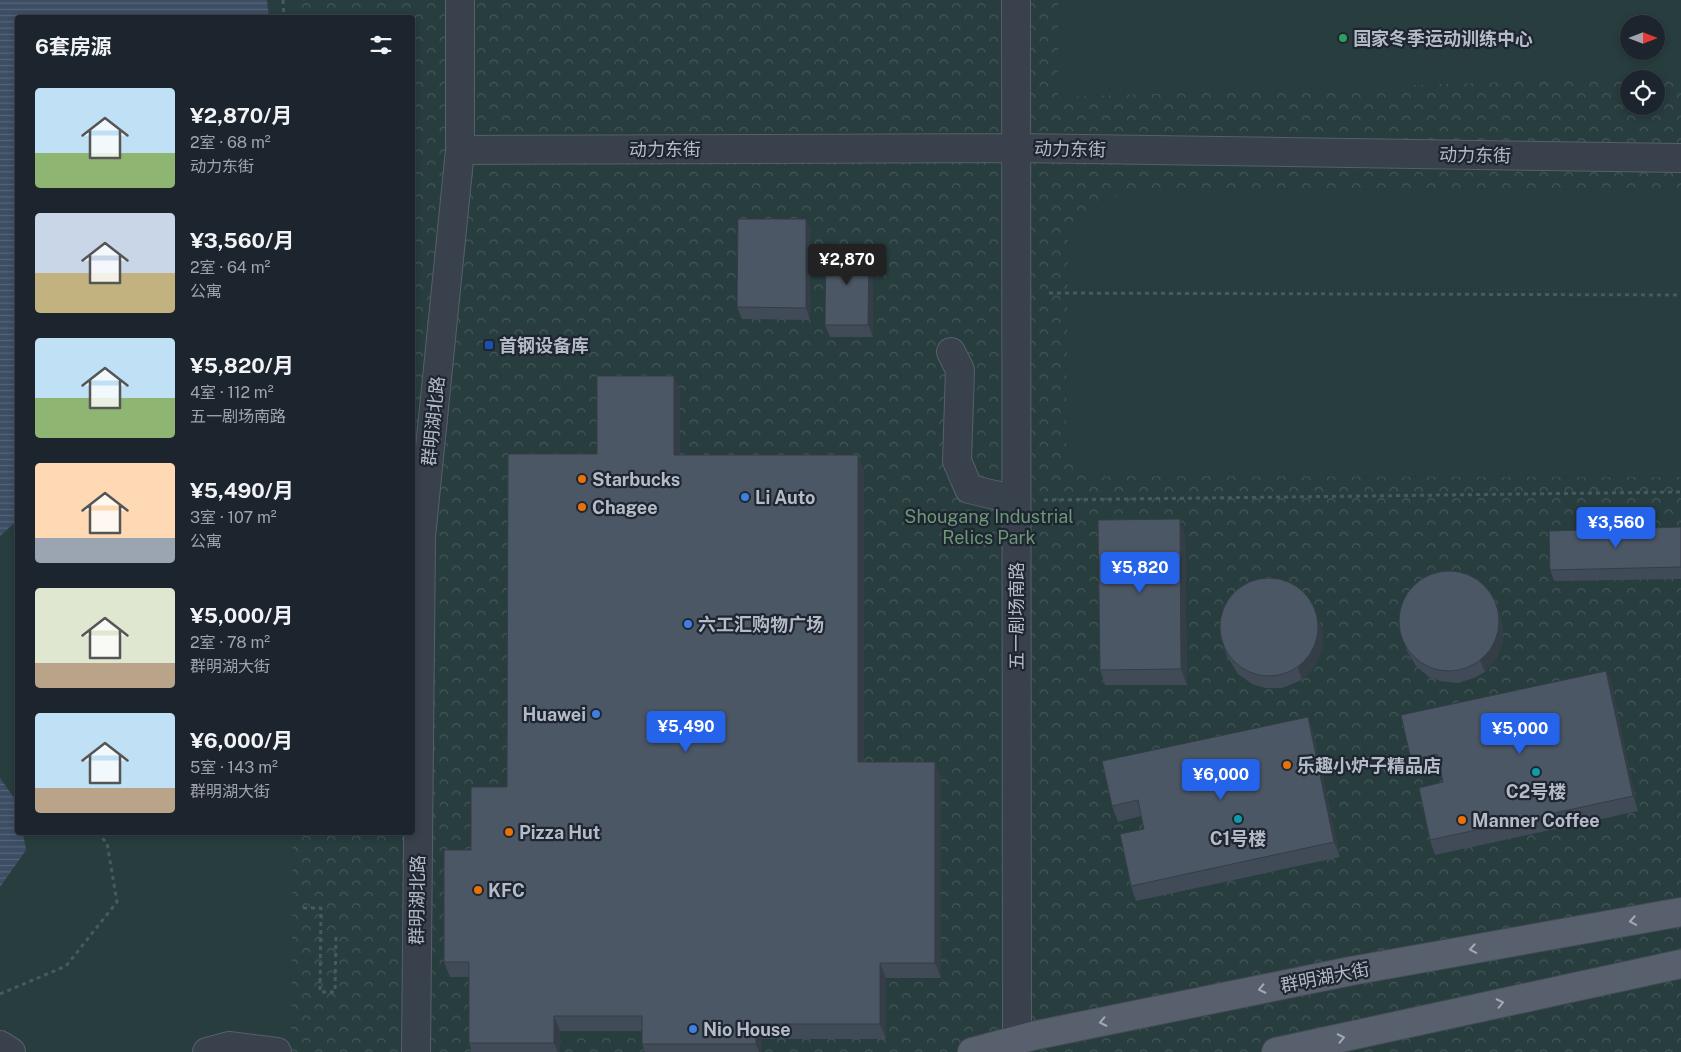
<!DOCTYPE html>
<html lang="zh">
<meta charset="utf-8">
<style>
:root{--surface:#1c242d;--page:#252c35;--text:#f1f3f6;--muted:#a0a4aa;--line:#3a4149;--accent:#2563eb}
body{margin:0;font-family:"Public Sans","Noto Sans SC",sans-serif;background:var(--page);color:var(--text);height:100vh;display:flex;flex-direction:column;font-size:19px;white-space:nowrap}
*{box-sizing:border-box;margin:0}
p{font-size:16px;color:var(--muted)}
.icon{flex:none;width:28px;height:28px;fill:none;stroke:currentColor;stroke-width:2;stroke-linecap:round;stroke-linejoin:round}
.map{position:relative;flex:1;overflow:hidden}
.drawer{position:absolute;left:15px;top:15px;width:400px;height:820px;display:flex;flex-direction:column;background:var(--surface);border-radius:5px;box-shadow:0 2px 8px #0003,0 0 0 1px var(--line)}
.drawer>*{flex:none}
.needle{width:32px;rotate:90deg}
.tools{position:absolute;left:1620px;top:15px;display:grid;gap:10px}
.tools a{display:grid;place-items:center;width:45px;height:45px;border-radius:50%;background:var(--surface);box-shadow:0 2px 8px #0003,0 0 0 1px var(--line);font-size:25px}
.price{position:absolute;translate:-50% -42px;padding:0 11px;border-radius:5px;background:var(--accent);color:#fff;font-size:16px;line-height:32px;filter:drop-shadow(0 1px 2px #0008)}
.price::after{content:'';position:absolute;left:50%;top:30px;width:15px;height:11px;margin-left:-8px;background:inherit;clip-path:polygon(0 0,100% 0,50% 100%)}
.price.active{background:#222;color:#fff}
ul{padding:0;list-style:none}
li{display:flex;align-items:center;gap:15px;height:125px;padding:0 20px}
li span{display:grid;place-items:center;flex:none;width:140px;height:100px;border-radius:5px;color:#555}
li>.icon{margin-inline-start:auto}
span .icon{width:60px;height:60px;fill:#fffc;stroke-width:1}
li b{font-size:21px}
h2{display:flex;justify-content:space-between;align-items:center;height:60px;padding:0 20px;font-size:21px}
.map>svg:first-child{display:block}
.forest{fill:url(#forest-crowns);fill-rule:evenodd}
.garden{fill:#283d3e;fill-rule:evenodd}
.water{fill:url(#water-rules)}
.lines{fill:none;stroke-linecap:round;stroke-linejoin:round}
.minor-casing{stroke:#575f6a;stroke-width:30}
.major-casing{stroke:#454d58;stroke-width:30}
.path{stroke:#475a5c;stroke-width:3;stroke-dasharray:4 4;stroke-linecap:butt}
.minor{stroke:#39414c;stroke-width:28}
.major{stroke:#57606c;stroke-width:28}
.wall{fill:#414b57}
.shaded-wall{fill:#353d47}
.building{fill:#4c5765;stroke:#353d47}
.oneway{stroke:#a2aab6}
.leisure-dot{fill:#2e9e5b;stroke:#1e2631;stroke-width:2}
.transit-dot{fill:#1a4fb4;stroke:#1e2631;stroke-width:2}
.food-dot{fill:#e8710a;stroke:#1e2631;stroke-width:2}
.shop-dot{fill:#3f7fe0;stroke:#1e2631;stroke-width:2}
.culture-dot{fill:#0f9aa8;stroke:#1e2631;stroke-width:2}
.labels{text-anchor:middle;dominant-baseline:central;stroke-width:4.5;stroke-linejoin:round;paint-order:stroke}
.poi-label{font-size:18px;font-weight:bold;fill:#b5bcc8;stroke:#1e2631;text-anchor:start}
.street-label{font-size:18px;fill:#b5bcc8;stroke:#1e2631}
.park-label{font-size:18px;fill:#6d9776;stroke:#1e2631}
</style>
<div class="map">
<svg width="1681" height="1052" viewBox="0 0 1681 1052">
<defs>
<pattern id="forest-crowns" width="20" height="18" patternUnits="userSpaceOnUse" patternTransform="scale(1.25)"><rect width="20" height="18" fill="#283d3e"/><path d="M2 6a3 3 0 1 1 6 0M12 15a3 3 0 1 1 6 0" fill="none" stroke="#455758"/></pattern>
<pattern id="water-rules" width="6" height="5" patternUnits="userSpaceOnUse" patternTransform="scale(1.25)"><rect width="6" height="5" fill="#3c4d64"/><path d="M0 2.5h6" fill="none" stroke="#566579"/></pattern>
</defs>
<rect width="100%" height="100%" fill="#25303c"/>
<path class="forest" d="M0 0H1681V1052H0ZM18 18H412V832H18ZM1629 24H1656V51H1629ZM1629 79H1656V106H1629Z"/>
<path class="garden" d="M267 0H301V17H269Z
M1058 0H1681V76L1058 97ZM1629 24H1656V51H1629Z
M1681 188V477L1125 476 1085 477 1066 443 1068 238 1124 189Z
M17 520V802L0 778V536Z
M23 833H293L291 1052H0V887L26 850Z"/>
<path class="water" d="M0 0H267L269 17 18 18V520L0 536Z
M0 778 17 802 18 832 23 833 26 850 0 887Z"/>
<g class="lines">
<g class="minor-casing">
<path id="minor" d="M460 150 1017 148 1681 158
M951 352 960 370 957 461 969 489 1016 500
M0 1045 11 1052
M207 1052 229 1046 277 1052
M416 1052 421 537 460 150V0
M1013 1052 1017 1040 1016 0"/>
</g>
<g class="major-casing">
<path id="major" d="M972 1052 1032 1036 1351 971 1681 912
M1276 1052 1681 964"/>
</g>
<path class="path" d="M283 0 284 18
M1049 293 1681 295
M1044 500 1681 492
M303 908H321L320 992H335L336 934
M0 994 66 966 117 902 107 843 96 832"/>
<use href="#minor" class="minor"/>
<use href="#major" class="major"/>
</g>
<path class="wall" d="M806 219 810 231V320L742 319 737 307Z
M873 259V337H830L825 325Z
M680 391V455L864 470V762L941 777V978H886V1039H762V1052H645L642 1044V1031H560V1052H472L469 1043V977H450L444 962 471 850 507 787Z
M1681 527V579L1554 581 1550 570Z
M1185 535 1187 685H1105L1100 670Z
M1494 599 1499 611 1503 628V643L1496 659 1485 672 1474 678 1458 683 1440 681 1429 677 1416 666 1407 651 1403 640Z
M1323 630V647L1314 667 1302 680 1282 688H1265L1252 684 1238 674 1227 656 1223 644Z
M1606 671 1612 686 1638 811 1435 855 1430 840 1443 782 1440 770 1416 775 1411 760Z
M1308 717 1313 732 1340 857 1136 901 1131 886 1144 829 1141 816 1118 822 1112 806Z"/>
<path class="shaded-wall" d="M806 219 810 231V320L806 308Z
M869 247 873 259V337L868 325Z
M674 376 680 391V470L674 455Z
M858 455 864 470V777L858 762Z
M1180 519 1185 535 1187 685 1181 669Z
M1494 599 1499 611 1503 628V643L1496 659 1485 672 1480 660Z
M1318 618 1323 630V647L1314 667 1302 680 1298 668Z
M1606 671 1612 686 1638 811 1633 796Z
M1308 717 1313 732 1340 857 1334 842Z
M935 762 941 777V978L935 963Z
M880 963 886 978V1039L880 1024Z
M554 1016 560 1031V1052H558L554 1043Z
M756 1024 762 1039V1052H759L756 1044Z"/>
<path class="building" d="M738 219H806V308L737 307Z
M826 246 869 247 868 325H825Z
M597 376H674V455H858V762H935V963H880V1024H756V1044H642V1016H554V1043H469V962H444V850H471V787H507L508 454H597Z
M1180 519 1181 669 1100 670 1098 520Z
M1681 527V567L1550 570 1549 531Z
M1399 621a50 50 0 1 1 100 0a50 50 0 1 1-100 0Z
M1220 627a49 49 0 1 1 98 0a49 49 0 1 1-98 0Z
M1606 671 1633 796 1430 840 1419 788 1443 782 1437 754 1411 760 1401 715Z
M1308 717 1334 842 1131 886 1120 834 1144 829 1138 800 1112 806 1102 761Z"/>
<defs><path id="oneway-chevron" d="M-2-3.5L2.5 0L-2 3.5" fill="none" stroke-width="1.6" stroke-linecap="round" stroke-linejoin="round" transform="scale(1.25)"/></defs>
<g class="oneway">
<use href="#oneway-chevron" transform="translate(1633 921) rotate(170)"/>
<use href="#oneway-chevron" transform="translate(1473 949) rotate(170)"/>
<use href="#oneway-chevron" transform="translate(1262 989) rotate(168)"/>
<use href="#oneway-chevron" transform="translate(1500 1003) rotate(-12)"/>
<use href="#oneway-chevron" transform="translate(1103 1022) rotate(168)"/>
<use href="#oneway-chevron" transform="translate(1341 1038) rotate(-12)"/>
</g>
<circle class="leisure-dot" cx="1343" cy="38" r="5"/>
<rect class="transit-dot" x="484" y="340" width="10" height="10" rx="2.5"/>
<g class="food-dot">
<circle cx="582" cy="479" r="5"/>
<circle cx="582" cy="507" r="5"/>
<circle cx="1287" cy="765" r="5"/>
<circle cx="1462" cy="820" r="5"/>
<circle cx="509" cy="832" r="5"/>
<circle cx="478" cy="890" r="5"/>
</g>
<g class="shop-dot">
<circle cx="745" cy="497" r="5"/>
<circle cx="688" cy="624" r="5"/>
<circle cx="596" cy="714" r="5"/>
<circle cx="693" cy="1029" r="5"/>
</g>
<g class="culture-dot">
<circle cx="1536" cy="772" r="5"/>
<circle cx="1238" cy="819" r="5"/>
</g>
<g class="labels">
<g class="poi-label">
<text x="1353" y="38">国家冬季运动训练中心</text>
<text x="499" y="345">首钢设备库</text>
<text x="592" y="479">Starbucks</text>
<text x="755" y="497">Li Auto</text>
<text x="592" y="507">Chagee</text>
<text x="698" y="624">六工汇购物广场</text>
<text x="586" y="714" text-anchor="end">Huawei</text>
<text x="1297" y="765">乐趣小炉子精品店</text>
<text x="1536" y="791" text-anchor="middle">C2号楼</text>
<text x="1472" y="820">Manner Coffee</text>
<text x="519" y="832">Pizza Hut</text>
<text x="1238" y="838" text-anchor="middle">C1号楼</text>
<text x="488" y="890">KFC</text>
<text x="703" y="1029">Nio House</text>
</g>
<g class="street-label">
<text x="665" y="149">动力东街</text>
<text transform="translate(1070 149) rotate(1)">动力东街</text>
<text transform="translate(1475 155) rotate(1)">动力东街</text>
<text transform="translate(433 421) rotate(-84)">群明湖北路</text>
<text transform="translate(1016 616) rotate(-90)">五一剧场南路</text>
<text transform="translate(417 900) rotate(-89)">群明湖北路</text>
<text transform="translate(1325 977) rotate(-11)">群明湖大街</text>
</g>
<g class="park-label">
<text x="989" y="516">Shougang Industrial<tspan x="989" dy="21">Relics Park</tspan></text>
</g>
</g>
</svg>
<div class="tools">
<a><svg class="needle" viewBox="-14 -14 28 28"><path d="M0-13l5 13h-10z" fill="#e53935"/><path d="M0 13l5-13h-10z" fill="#a0a4aa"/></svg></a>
<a><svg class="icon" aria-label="locate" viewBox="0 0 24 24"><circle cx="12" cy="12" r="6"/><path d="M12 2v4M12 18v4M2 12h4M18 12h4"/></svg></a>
</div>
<b class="price active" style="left:847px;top:286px">¥2,870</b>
<b class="price" style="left:1616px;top:549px">¥3,560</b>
<b class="price" style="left:1140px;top:594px">¥5,820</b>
<b class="price" style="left:686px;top:753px">¥5,490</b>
<b class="price" style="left:1520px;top:755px">¥5,000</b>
<b class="price" style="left:1221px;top:801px">¥6,000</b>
<section class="drawer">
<h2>6套房源<svg class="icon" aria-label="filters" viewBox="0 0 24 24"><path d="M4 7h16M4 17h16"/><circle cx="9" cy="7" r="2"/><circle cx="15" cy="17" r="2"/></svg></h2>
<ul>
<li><span style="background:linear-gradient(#bfe0f5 65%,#8fb573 0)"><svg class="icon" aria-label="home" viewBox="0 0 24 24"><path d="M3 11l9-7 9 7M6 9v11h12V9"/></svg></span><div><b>¥2,870/月</b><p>2室 · 68 m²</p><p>动力东街</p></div></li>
<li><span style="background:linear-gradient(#c9d6e8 60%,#c2b280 0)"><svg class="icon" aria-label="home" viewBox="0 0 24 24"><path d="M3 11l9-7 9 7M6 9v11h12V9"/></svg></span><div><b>¥3,560/月</b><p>2室 · 64 m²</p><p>公寓</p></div></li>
<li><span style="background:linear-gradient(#bfe0f5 60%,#8fb573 0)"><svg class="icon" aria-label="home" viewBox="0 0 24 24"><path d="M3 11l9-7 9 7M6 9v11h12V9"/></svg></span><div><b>¥5,820/月</b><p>4室 · 112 m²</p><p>五一剧场南路</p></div></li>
<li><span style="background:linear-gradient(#ffd9b3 75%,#9aa5b1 0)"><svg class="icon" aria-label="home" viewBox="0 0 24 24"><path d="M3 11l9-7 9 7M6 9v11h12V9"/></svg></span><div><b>¥5,490/月</b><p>3室 · 107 m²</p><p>公寓</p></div></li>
<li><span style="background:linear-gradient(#dfe7d0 75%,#b9a48a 0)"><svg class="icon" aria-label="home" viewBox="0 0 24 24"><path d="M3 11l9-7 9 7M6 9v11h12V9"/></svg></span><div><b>¥5,000/月</b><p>2室 · 78 m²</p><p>群明湖大街</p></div></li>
<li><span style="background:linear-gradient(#bfe0f5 75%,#b9a48a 0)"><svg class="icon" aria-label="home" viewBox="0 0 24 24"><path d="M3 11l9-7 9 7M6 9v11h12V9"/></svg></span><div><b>¥6,000/月</b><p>5室 · 143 m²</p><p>群明湖大街</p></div></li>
</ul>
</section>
</div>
